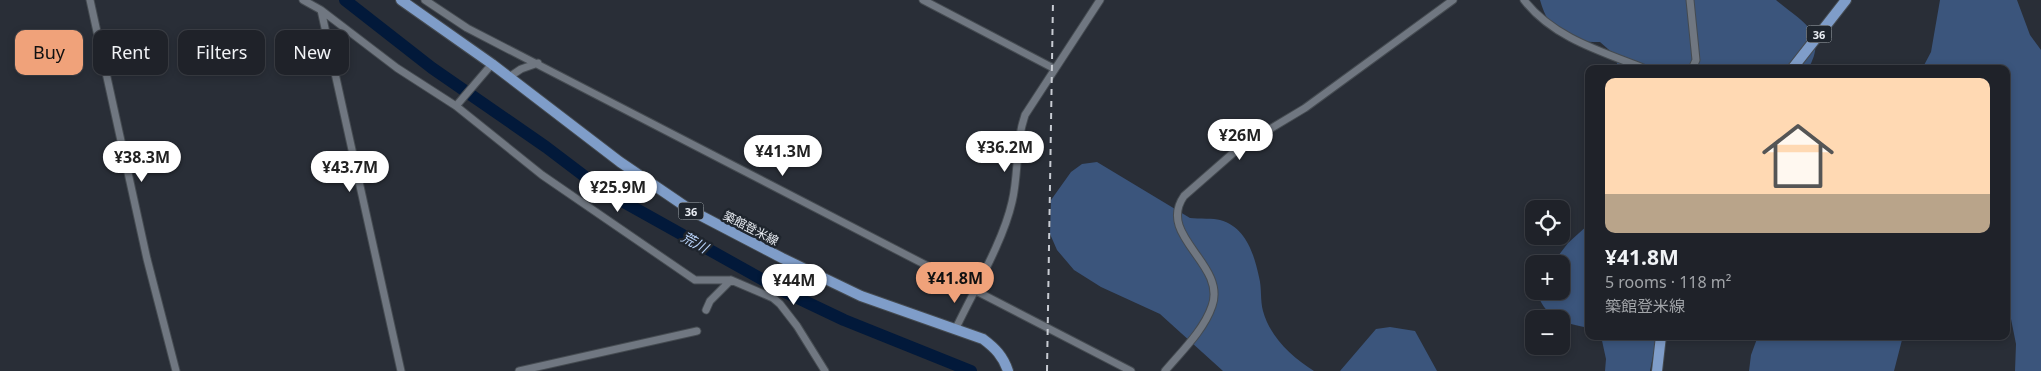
<!DOCTYPE html>
<meta charset="utf-8">
<style>
:root{--surface:#1f2229;--page:#2c2f35;--text:#f1f3f6;--muted:#a1a4a8;--line:#3c3f46;--accent:#f0a27a}
body{margin:0;font-family:"Noto Sans","Noto Sans JP",sans-serif;background:var(--page);color:var(--text);height:100vh;display:flex;flex-direction:column;font-size:19px;white-space:nowrap}
*{box-sizing:border-box;margin:0}
p{font-size:16px;color:var(--muted)}
.icon{flex:none;width:28px;height:28px;fill:none;stroke:currentColor;stroke-width:2;stroke-linecap:round;stroke-linejoin:round}
.map{position:relative;flex:1;overflow:hidden}
.panel{position:absolute;left:1585px;top:65px;width:425px;height:275px;display:flex;flex-direction:column;background:var(--surface);border-radius:10px;box-shadow:0 2px 8px #0003,0 0 0 1px var(--line)}
.panel>*{flex:none}
.top-card{position:absolute;left:15px;top:30px;width:475px;height:45px;display:flex;gap:10px}
.fabs{position:absolute;left:1525px;top:200px;display:grid;gap:10px}
.fabs a{display:grid;place-items:center;width:45px;height:45px;border-radius:10px;background:var(--surface);box-shadow:0 2px 8px #0003,0 0 0 1px var(--line);font-size:25px}
.price{position:absolute;translate:-50% -42px;padding:0 11px;border-radius:18px;background:#fff;color:#222;font-size:16px;line-height:32px;filter:drop-shadow(0 1px 2px #0008)}
.price::after{content:'';position:absolute;left:50%;top:30px;width:15px;height:11px;margin-left:-8px;background:inherit;clip-path:polygon(0 0,100% 0,50% 100%)}
.price.current{background:var(--accent);color:#111}
ul{padding:0;list-style:none}
li{display:grid;align-content:center;gap:10px;height:265px;padding:0 20px}
li span{display:grid;place-items:center;height:155px;border-radius:10px;color:#555}
li>.icon{margin-inline-start:auto}
span .icon{width:90px;height:90px;fill:#fffc;stroke-width:1}
li b{font-size:21px}
.tag{padding:0 18px;border-radius:10px;background:var(--surface);box-shadow:0 2px 8px #0003,0 0 0 1px var(--line);font-size:18px;line-height:45px}
.tag.current{background:var(--accent);color:#111}
.map>svg:first-child{display:block}
.forest{fill:#3b557c}
.lines{fill:none;stroke-linecap:round;stroke-linejoin:round}
.river{stroke:#02193a;stroke-width:12}
.street-casing{stroke:#454b51;stroke-width:9}
.primary-casing{stroke:#454b51;stroke-width:12}
.street{stroke:#707781;stroke-width:7}
.primary{stroke:#7f9dc9;stroke-width:10}
.rail{stroke:#c8ccd3;stroke-width:2;stroke-dasharray:6 6;stroke-linecap:butt}
.labels{text-anchor:middle;dominant-baseline:central;stroke-width:5;stroke-linejoin:round;paint-order:stroke}
.shield{fill:#1f252d;stroke:#adb2b8;stroke-width:1}
.shield-label{font-size:11px;font-weight:bold;fill:#eaeef4}
.street-label{font-size:12px;fill:#eaeef4;stroke:#1f252d}
.water-label{font-size:14px;font-style:italic;fill:#bcd6fd;stroke:#1f252d}
</style>
<div class="map">
<svg width="2041" height="371" viewBox="0 0 2041 371">
<rect width="100%" height="100%" fill="#292e37"/>
<path class="forest" d="M1540 0H1776C1802 22 1829 32 1808 69H1618L1616 56 1600 42C1566 42 1550 35 1540 0Z
M1940 0H2017L2030 35 2041 50V371H2015L2016 344 2011 319 2006 317V69H1922L1931 52Z
M1097 162 1190 218C1199 219 1214 218 1220 220 1246 227 1254 254 1259 277 1262 288 1260 300 1263 311 1270 337 1292 357 1314 371H1223L1160 314 1101 287 1074 270 1057 250 1050 234 1051 200 1071 172 1082 164Z
M1589 224V328C1562 322 1549 321 1537 294V291H1561V264H1552L1568 243Z
M1390 327 1415 331 1437 371H1340L1376 329Z
M1601 336H1657L1650 371H1605L1606 359Z
M1758 336H1903L1894 371H1749L1751 355Z"/>
<g class="lines">
<path class="river" d="M345 0 432 68 546 147 604 191 783 291 844 320 971 371"/>
<g class="street-casing">
<path id="street" d="M90 0 147 259 176 371
M303 0 321 10 397 68 456 106 542 175 695 280H731L710 301 706 310
M425 0 467 28 1131 371
M923 0 1055 69
M1524 0C1553 38 1603 52 1646 69
M1690 0 1696 60 1692 69
M321 10 401 371
M509 77 521 69 538 63
M456 106 492 64
M731 280 773 298 780 304 797 326 825 371
M956 328C974 290 1003 242 1012 202 1019 173 1015 144 1025 115L1100 0
M519 371 697 331
M1165 371C1181 352 1204 330 1212 306 1227 264 1156 236 1184 196L1240 147 1305 108 1453 0"/>
</g>
<g class="primary-casing">
<path id="primary" d="M401 0 492 64 620 162 692 211 782 258 861 296 983 339C995 348 1003 356 1008 371
M1792 69 1846 0
M1657 371 1661 336"/>
</g>
<use href="#street" class="street"/>
<use href="#primary" class="primary"/>
<path class="rail" d="M1047 371 1053 0"/>
</g>
<g class="labels">
<g class="shield">
<rect x="1806.5" y="25.5" width="25" height="17" rx="4"/>
<rect x="678.5" y="202.5" width="25" height="17" rx="4"/>
</g>
<g class="shield-label">
<text x="1819" y="34">36</text>
<text x="691" y="211">36</text>
</g>
<g class="street-label">
<text transform="translate(751 228) rotate(27)">築館登米線</text>
</g>
<g class="water-label">
<text transform="translate(695 242) rotate(29)">荒川</text>
</g>
</g>
</svg>
<div class="fabs">
<a><svg class="icon" aria-label="locate" viewBox="0 0 24 24"><circle cx="12" cy="12" r="6"/><path d="M12 2v4M12 18v4M2 12h4M18 12h4"/></svg></a>
<a>+</a>
<a>−</a>
</div>
<b class="price" style="left:1240px;top:161px">¥26M</b>
<b class="price" style="left:1005px;top:173px">¥36.2M</b>
<b class="price" style="left:783px;top:177px">¥41.3M</b>
<b class="price" style="left:142px;top:183px">¥38.3M</b>
<b class="price" style="left:350px;top:193px">¥43.7M</b>
<b class="price" style="left:618px;top:213px">¥25.9M</b>
<b class="price current" style="left:955px;top:304px">¥41.8M</b>
<b class="price" style="left:794px;top:306px">¥44M</b>
<div class="top-card">
<a class="tag current">Buy</a>
<a class="tag">Rent</a>
<a class="tag">Filters</a>
<a class="tag">New</a>
</div>
<section class="panel">
<ul>
<li><span style="background:linear-gradient(#ffd9b3 75%,#b9a48a 0)"><svg class="icon" aria-label="home" viewBox="0 0 24 24"><path d="M3 11l9-7 9 7M6 9v11h12V9"/></svg></span><div><b>¥41.8M</b><p>5 rooms · 118 m²</p><p>築館登米線</p></div></li>
</ul>
</section>
</div>
